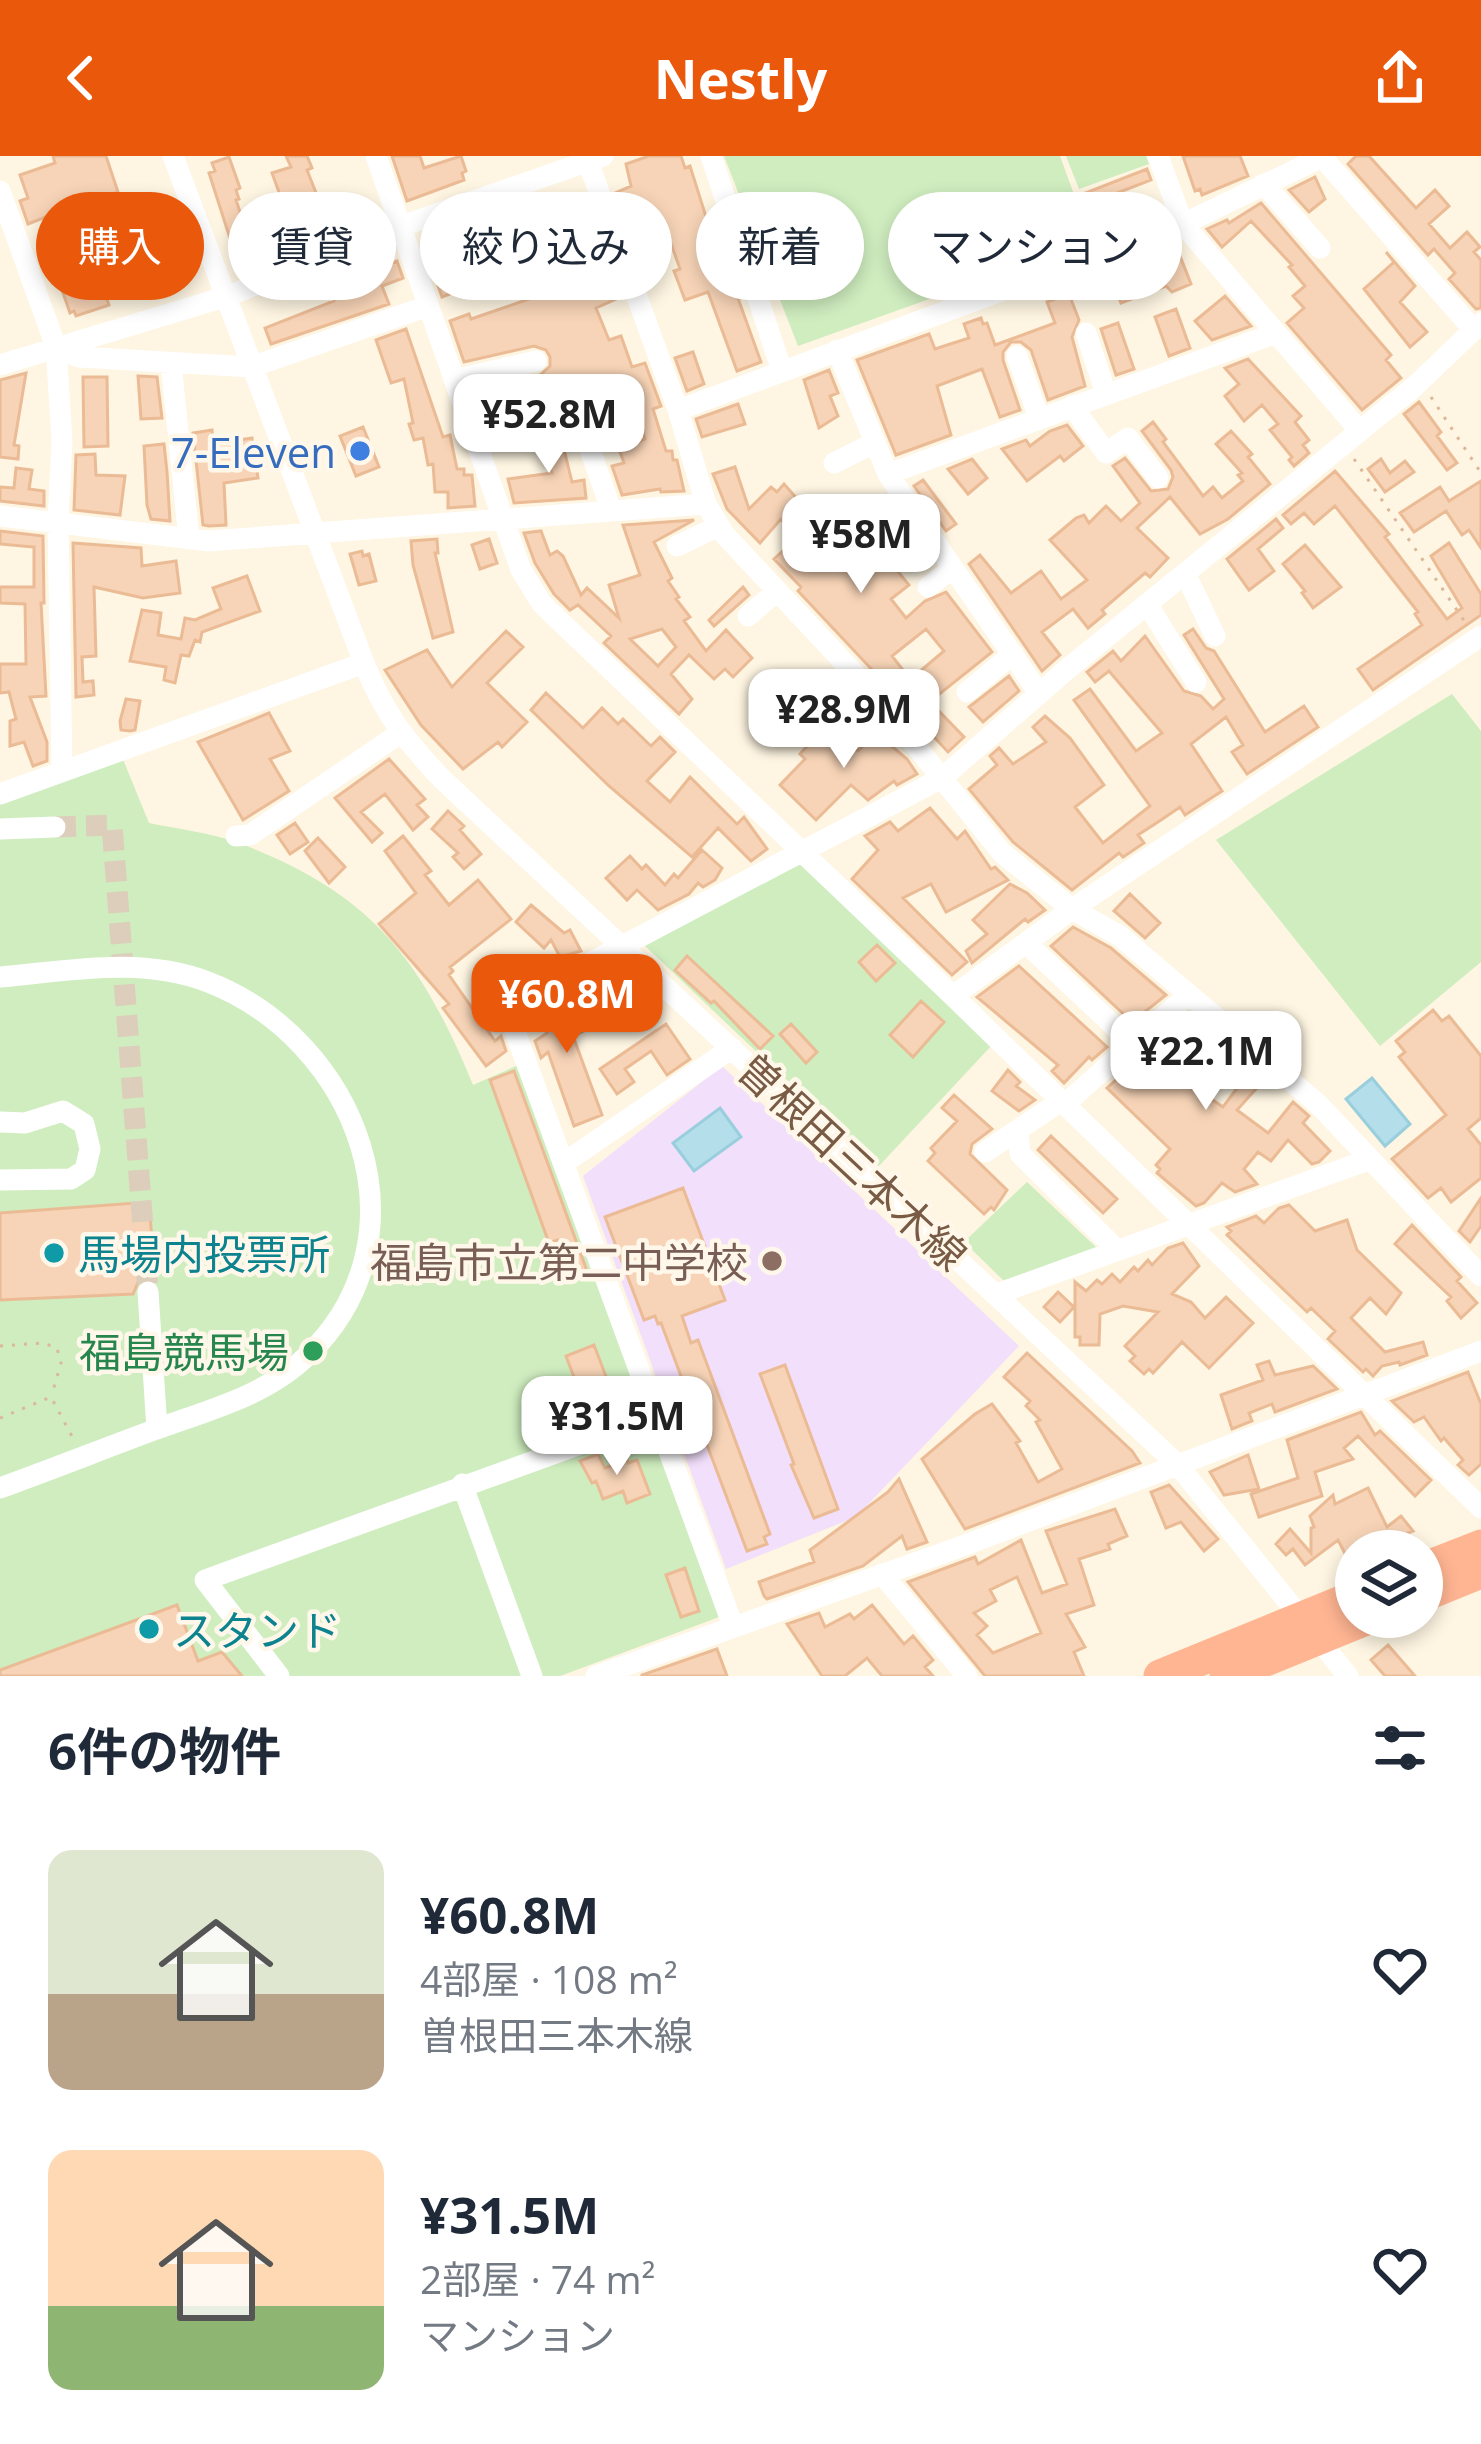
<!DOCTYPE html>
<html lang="ja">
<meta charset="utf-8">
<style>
:root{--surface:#fff;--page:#f2f2f3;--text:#1f2937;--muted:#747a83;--accent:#ea580c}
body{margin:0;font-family:"Open Sans","Noto Sans JP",sans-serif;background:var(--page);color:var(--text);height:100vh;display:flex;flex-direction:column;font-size:45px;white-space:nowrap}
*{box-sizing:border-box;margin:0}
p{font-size:39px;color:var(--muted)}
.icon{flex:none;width:66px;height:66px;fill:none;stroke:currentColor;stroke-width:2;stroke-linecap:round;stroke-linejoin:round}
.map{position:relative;height:1520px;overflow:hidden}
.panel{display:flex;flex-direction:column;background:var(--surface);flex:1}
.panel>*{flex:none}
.banner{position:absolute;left:36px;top:36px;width:1410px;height:108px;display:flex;gap:24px}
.controls{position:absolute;left:1335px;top:1374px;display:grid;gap:24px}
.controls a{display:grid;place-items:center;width:108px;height:108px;border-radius:50%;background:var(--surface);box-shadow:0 6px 18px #0003;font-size:60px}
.price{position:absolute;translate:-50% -102px;padding:0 27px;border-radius:24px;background:#fff;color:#222;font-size:39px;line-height:78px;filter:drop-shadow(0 3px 6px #0008)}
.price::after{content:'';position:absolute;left:50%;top:72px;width:36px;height:27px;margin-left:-18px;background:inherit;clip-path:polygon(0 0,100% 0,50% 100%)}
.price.selected{background:var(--accent);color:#fff}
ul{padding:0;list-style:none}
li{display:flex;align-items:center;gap:36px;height:300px;padding:0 48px}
li span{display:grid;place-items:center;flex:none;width:336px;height:240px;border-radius:24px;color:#555}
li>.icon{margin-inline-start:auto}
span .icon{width:144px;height:144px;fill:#fffc;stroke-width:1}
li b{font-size:51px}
h2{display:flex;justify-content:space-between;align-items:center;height:144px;padding:0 48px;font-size:51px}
.pill{padding:0 42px;border-radius:54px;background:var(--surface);box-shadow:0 6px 18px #0003;font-size:42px;line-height:108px}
.pill.selected{background:var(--accent);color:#fff}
header{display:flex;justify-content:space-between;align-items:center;height:156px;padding:0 48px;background:var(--accent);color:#fff;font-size:54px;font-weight:700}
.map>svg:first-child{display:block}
.education{fill:#f2dffb}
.green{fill:#cfedbf}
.water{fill:#b4dfea;stroke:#99cedd;stroke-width:3}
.building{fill:#f7d4b7;stroke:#ebbb95;stroke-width:3;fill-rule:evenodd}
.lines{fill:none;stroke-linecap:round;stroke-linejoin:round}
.minor-tunnel{stroke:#ddcebb;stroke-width:21;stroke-dasharray:21 10;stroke-linecap:butt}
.path{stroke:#dcb79a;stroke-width:3;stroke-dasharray:3 9;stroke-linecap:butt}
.minor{stroke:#fff;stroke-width:21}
.highway{stroke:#ffb592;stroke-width:33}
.shop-dot{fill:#3f7fe0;stroke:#fff8ea;stroke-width:4.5}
.culture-dot{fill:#0f9aa8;stroke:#fff8ea;stroke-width:4.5}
.education-dot{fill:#8d6e63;stroke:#fff8ea;stroke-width:4.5}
.leisure-dot{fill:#2e9e5b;stroke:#fff8ea;stroke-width:4.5}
.labels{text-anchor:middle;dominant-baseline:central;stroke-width:9;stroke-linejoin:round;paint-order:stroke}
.shop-label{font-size:42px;fill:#366cbe;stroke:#fff8ea;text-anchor:end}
.street-label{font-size:42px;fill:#795b45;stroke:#fff8ea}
.culture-label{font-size:42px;fill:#0d838f;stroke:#fff8ea;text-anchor:start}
.education-label{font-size:42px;fill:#785e54;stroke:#fff8ea;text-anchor:end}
.leisure-label{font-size:42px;fill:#27864d;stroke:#fff8ea;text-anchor:end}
</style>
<header><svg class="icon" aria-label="back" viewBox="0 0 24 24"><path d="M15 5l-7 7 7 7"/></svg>Nestly<svg class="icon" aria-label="share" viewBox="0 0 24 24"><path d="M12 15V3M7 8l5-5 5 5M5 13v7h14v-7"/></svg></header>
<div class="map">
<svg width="1481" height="1520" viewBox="0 0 1481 1520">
<rect width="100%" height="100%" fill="#fef5e2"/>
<path class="education" d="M722 910 1019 1190 856 1361 726 1413 583 1020Z"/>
<path class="green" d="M724 0H1060L1091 85 798 190Z
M1066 0H1146L1149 8 1079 33Z
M1452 538 1481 575V806L1380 890 1216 684Z
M122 601 149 667C178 673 211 677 239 687 371 737 421 802 473 929L523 907 722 1460 560 1520H0V645Z
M801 705 993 888 878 1011 645 790Z
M1027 1026 1098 1093 1004 1125 964 1086Z"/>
<path class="water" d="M1372 922 1410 968 1385 990 1346 943Z
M720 952 741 981 694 1015 673 987Z"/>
<path class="building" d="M53 0H106L118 36 83 49 100 97 150 80 169 132 147 140 131 103 97 115 109 149 76 160 74 155 70 157 54 111 58 110 56 105 76 98 61 55 28 68 20 45 28 42 20 19 55 7Z
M286 0H307L312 12 307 14 331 75 315 81 310 68 282 80 268 43 280 39 272 17 291 11Z
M392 0H420L424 12 461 0 466 15 462 17 464 24 407 45Z
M649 0H681L685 12 690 10 718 99 722 98 761 206 737 215 708 136 685 144 674 115 680 113 669 82 657 86 646 56 625 64 615 37 631 30 626 8Z
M1183 0H1240L1248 20 1202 39 1200 33 1195 35Z
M1356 0H1369L1416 52 1435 34 1449 50 1429 68 1450 92 1467 76 1480 91 1474 96 1481 104V152L1476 153 1449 123 1455 117 1434 93 1428 99 1348 8Z
M229 1 240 32 236 34 239 43 236 44 252 92 235 98 209 17 215 15 212 7Z
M1147 13 1151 24 1084 50 1080 39Z
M1315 21 1325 43 1309 56 1289 34Z
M522 44 532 61 583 46 588 62 592 60 621 141 596 152 609 184 621 180 632 211 645 207 661 250 653 253 666 295H672L673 304H677L684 335 661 336 660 333 622 339 612 310 624 307 619 293 645 283 637 257 612 265 604 241 596 237 593 229 527 245 534 279 493 288 474 235 540 219 550 210V201L546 194 534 190 464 206 450 165 469 158 471 163 529 143 517 110 508 112 489 57ZM558 88 570 120 544 130 533 96Z
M1261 47 1391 199 1386 204 1401 222 1362 254 1287 167 1304 152 1293 140 1305 130 1289 111 1292 109 1251 65 1222 91 1207 73 1227 64 1229 67Z
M466 77 475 101 445 111 455 136 442 141 428 102 449 94 446 84Z
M1178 95 1191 128 1172 136 1166 130 1121 147 1110 118Z
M1386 96 1415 130 1400 146 1427 176 1410 191 1364 133 1394 106Z
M397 105 403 122 382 130 389 148 271 188 265 172 334 145 329 131Z
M1069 138 1079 164 1072 181 1085 230 1048 244 1031 194 1021 186H1011L1003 196V204L1020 254 1000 261 982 213 937 230 951 279 896 299 857 204 929 178 935 193 969 182 964 168 981 162 983 168 987 167 995 189 1055 167 1047 146Z
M1225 140 1251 170 1212 184 1195 165Z
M1176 153 1190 192 1169 200 1155 161Z
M1118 167 1134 213 1116 219 1101 173Z
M406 173 443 281 450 279 457 313H464V319H472L475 350 448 352V336H435L433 308 428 309 423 282 414 284 409 268 413 267 404 223 391 227 376 184Z
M693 196 704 228 687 235 675 202Z
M1248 203 1301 260 1295 266 1309 284 1303 289 1309 297 1294 310 1289 304 1292 301 1270 274 1278 268 1262 249 1244 265 1225 240 1239 228 1225 212Z
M829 214 838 237 830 240 838 260 819 272 804 224Z
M26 217 14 289 19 290 18 303 0 301V224Z
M138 220 157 221 162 262 141 263Z
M83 221H107L108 290 84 291Z
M1419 246 1441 276 1437 280 1457 307 1447 314 1404 258Z
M738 248 745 268 702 281 696 263Z
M1153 266 1166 283 1163 286 1203 340 1213 331 1222 342 1243 325 1238 319 1242 317 1216 288 1231 275 1252 298 1248 301 1270 328 1228 363 1200 378 1170 341 1137 372 1168 402 1150 421 1145 417 1102 454 1105 458 1088 472 1073 453 1042 476 1060 499 1042 515 969 408 980 399 1011 437 1041 415 1061 443 1087 424 1050 384 1076 362 1084 359 1089 367 1106 350 1121 365 1140 347 1113 310 1125 302 1151 335 1168 333 1173 321 1171 314 1142 275Z
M558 269 572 326 584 324 586 342 514 347 508 323 552 317 540 274Z
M1067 269 1083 290 1064 305 1060 300 1027 325 1002 293 1026 284 1030 290 1050 275Z
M363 271 379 311 356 320 340 280Z
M212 274 213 288 252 282 258 322 224 327 226 369 209 370 203 369 193 277Z
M164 288 167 316 170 365 151 363 147 349 144 290Z
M95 298 96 319 125 320 120 359 74 354 76 299Z
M972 303 987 322 968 338 948 313Z
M1381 303 1390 317 1405 305 1414 316 1385 336 1368 313Z
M735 311 749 353 771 331 777 336 784 328 832 382 827 387 851 416 875 398 886 411 891 407 909 429 891 443 906 462 925 445 946 436 992 496 938 539 936 547 926 554 906 527 944 495 926 473 892 500 910 523 893 536 798 435 801 431 774 403 798 381 781 363 760 387 727 353 713 318Z
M16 312 32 314 29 333 44 335V350L0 345V331L14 332Z
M1335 315 1389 378 1385 381 1447 463 1462 452 1431 400 1449 387 1481 438V459L1373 534 1358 513 1422 469 1415 458 1418 456 1335 350 1314 368 1304 357 1291 368 1283 359Z
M923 324 956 368 946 375 914 330Z
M1481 325V392L1469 374 1462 379 1446 355 1414 376 1400 357 1440 331 1449 345Z
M1276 363 1283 372 1258 393 1274 415 1249 434 1227 403Z
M694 364 654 386 672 422 668 425 679 441 676 443 690 461 684 465 706 495 726 474 752 502 733 521 725 513 714 523 689 499 671 518 692 543 679 558 604 487 611 480 578 449 570 454 554 438 535 407 524 377 541 375 550 399 557 395 563 400 581 439 587 432 619 462 609 429 640 419 623 369ZM662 473 676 491 658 510 630 483Z
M0 375 43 380 44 447H41L46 540 30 541 47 586V605L33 610 24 586 10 590V565L16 563 9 536 0 537V508H26L25 448 0 447V431H34V391L0 388Z
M437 383 438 397H435L453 476 433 482 413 409 411 385Z
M489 383 497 407 480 413 472 389Z
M73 387 141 392 142 410 176 405 180 437 143 442 94 431 96 500 82 501 83 526 93 525 94 539 76 541Z
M1305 389 1341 431 1313 452 1302 437 1305 435 1283 408Z
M362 395 363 400 369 398 376 425 359 429 350 398Z
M247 420 260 455 202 476 200 486 195 484 189 500 181 499 175 527 164 524 166 511 130 505 142 454 161 457 158 479 181 483 185 462 195 464 221 453 213 432Z
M743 431 749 439 714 470 709 464Z
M1193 473 1206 492 1214 495 1265 576 1304 550 1318 571 1247 618 1232 596 1243 589 1226 561 1191 588 1222 635 1185 659 1180 651 1161 664 1138 679 1144 687 1123 701 1119 697 1072 734 1013 686 969 633 997 609 990 600 999 592 1013 608 1046 586 1033 571 1045 560 1070 582 1104 629 1075 651 1103 687 1150 650 1074 544 1090 533 1136 595 1162 577 1109 515 1095 526 1087 516 1113 495 1121 505 1145 480 1184 535 1201 540 1213 553 1224 543 1184 479Z
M506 475 523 491 487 527 527 566 502 591 498 586 463 613 421 569 385 514 427 494 452 531Z
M1009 520 1019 535 983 566 969 551Z
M546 537 583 572 602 552 618 568 623 563 651 590 660 581 675 596 647 625 670 646 690 621 737 668 744 661 767 693 751 705 718 672 692 701 609 630 531 554Z
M126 543 140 545 135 574 130 575 121 574 120 565Z
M935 551 964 581 948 596 920 566Z
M269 557 290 595 270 603 289 635 243 664 198 586Z
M833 571 858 595 876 577 907 603 917 618 897 629 894 625 868 644 851 629 816 664 780 629 805 603 800 598 823 573 827 577Z
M389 603 425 643 417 649 428 661 413 674 385 638 361 656 382 677 372 686 335 642Z
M930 652 957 683 965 675 991 713 995 711 1008 724 946 756 931 728 903 742 967 806 952 819 852 723 878 694 865 680 890 666 898 675Z
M448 655 464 670 460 674 481 698 464 713 453 701 458 697 432 673Z
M295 667 308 686 290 698 277 679Z
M403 680 431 715 425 719 449 749 478 724 511 763 450 811 453 815 449 819 495 885 501 880 506 895 486 910 443 852 449 848 379 768 416 737 385 695Z
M318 682 345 711 329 727 305 695Z
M702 694 722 712 715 724 703 731 698 727 689 738 658 754 637 734 627 744 606 722 630 700 642 713 646 709 665 729 674 718 678 722Z
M1010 728 1027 737 1045 754 1028 766 1025 763 972 807 966 795 987 778 973 764Z
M1130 738 1160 767 1145 782 1114 755Z
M531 749 564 777 570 774 581 795 560 801 551 784 544 792 516 766Z
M1073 771 1111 792 1166 839 1132 866 1051 790Z
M877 789 895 807 876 825 859 806Z
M687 800 773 880 760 893 714 845 711 847 675 814Z
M1019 810 1107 891 1092 904 1089 901 1064 927 1052 915 1058 909 977 841Z
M568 835 584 875 573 880 602 959 574 970 548 896 541 902 535 885 547 877 531 855Z
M921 845 944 866 913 901 890 879Z
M1433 854 1442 865 1449 860 1481 900V962L1468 973 1481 989V1022L1451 1046 1441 1032 1428 1042 1392 1003 1446 959 1399 901 1405 896 1396 885Z
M1195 863 1265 923 1237 954 1268 977 1293 946 1309 960 1303 967 1330 995 1319 1006 1312 1008 1288 984 1271 1005 1258 996 1244 1013 1257 1028 1235 1036 1222 1027 1204 1047 1196 1050 1157 1017 1160 1013 1156 1009 1170 993 1107 932 1177 869 1184 876ZM1213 912 1238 931 1223 951 1198 934Z
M666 868 690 903 667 919 651 895 625 913 634 926 617 938 600 913Z
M791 868 817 896 806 907 780 878Z
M1008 914 1020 926 1016 930 1035 944 1019 955 992 935Z
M514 915 587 1115 572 1121 558 1084 549 1087 490 924Z
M954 939 992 973 972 988 970 998 1007 1034 994 1054 991 1051 984 1058 928 1005 935 997 931 992 957 965 942 952Z
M1051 980 1117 1043 1103 1057 1038 994Z
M683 1032 725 1144 682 1160 691 1187 698 1184 770 1378 764 1381 767 1388 747 1395 661 1167 658 1168 655 1160 644 1164 605 1061Z
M1481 1042V1070L1470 1086 1459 1075Z
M149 1046 155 1123 139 1124 133 1138 0 1144V1057Z
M1289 1049 1315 1075 1347 1064 1357 1094 1401 1137 1386 1158 1370 1142 1351 1162 1385 1196 1423 1186 1427 1199 1400 1209 1399 1206 1382 1210 1373 1220 1366 1213 1363 1216 1328 1183 1335 1175 1311 1152 1307 1156 1227 1079 1231 1075 1227 1071 1256 1060 1264 1067 1279 1052Z
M1412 1069 1461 1121 1457 1125 1477 1147 1461 1162 1447 1145 1451 1141 1395 1088Z
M1183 1087 1199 1110 1172 1138 1191 1146 1205 1162 1226 1141 1253 1167 1209 1212 1182 1186 1153 1217 1149 1213 1144 1218 1130 1205 1135 1200 1125 1190 1158 1156 1123 1150 1100 1158 1099 1189H1080V1181H1075V1126L1086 1135 1097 1124 1102 1128 1112 1118 1120 1126 1134 1111 1138 1115 1148 1104 1152 1109 1168 1092Z
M1058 1136 1074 1151 1060 1166 1044 1151Z
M594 1189 616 1247 588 1258 566 1200Z
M1027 1197 1132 1295 1140 1307 965 1373 922 1303 975 1258 992 1248 1020 1285 1016 1287 1038 1326 1062 1313 1036 1266 1040 1264 1026 1250 1030 1245 1004 1221Z
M1269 1205 1275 1219 1313 1210 1337 1233 1275 1256 1272 1248 1249 1257 1252 1265 1232 1273 1221 1239 1263 1224 1257 1209Z
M785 1209 838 1353 814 1362 791 1309 794 1308 760 1218Z
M1468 1216 1481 1248V1308L1469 1319 1458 1309 1463 1304 1444 1282 1441 1285 1424 1261 1414 1266 1392 1245Z
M1361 1256 1375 1279 1380 1275 1431 1324 1415 1340 1358 1280 1344 1292 1353 1303 1315 1316 1322 1340 1259 1361 1251 1338 1298 1322 1287 1284Z
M598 1298 605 1312 627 1303 628 1307 637 1304 650 1338 627 1347 623 1335 603 1343 596 1325 592 1327 580 1305Z
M1248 1299 1259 1333 1224 1339 1210 1316Z
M899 1323 927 1386 907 1393 902 1380 863 1410 767 1443 764 1440 759 1426 814 1406 810 1394 888 1336Z
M1169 1329 1218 1383 1204 1395 1181 1366 1166 1372 1151 1336Z
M1368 1332 1387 1371 1401 1360 1413 1375 1372 1391 1374 1395H1356V1419L1338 1384 1305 1409 1293 1393 1286 1399 1276 1388 1290 1373 1311 1397V1372L1314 1371 1310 1360 1333 1339 1335 1348Z
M1115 1353 1127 1380 1108 1388 1110 1393 1079 1403 1094 1449 1066 1458 1085 1491 1074 1496 1084 1520H985L908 1426 975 1401 978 1408 1021 1384 1042 1437 1067 1428 1046 1375ZM1017 1421 1041 1477 993 1497 977 1479 987 1470 974 1457 996 1445 990 1434Z
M685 1412 699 1455 681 1461 666 1419Z
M177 1449 198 1505 222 1496 242 1520H0V1514Z
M872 1449 904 1488 913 1480 933 1504 925 1511 933 1520H882L867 1502 845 1520H822L787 1468 819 1457 825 1471 850 1458 854 1463Z
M1388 1489 1415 1520H1385L1371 1504Z
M717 1493 727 1520H642V1519Z"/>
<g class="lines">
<path class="minor-tunnel" d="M55 671 112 669 148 1136"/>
<path class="path" d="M1431 241 1481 317
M1354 303 1467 469
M0 1190 43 1187 57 1192 61 1207 52 1238
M0 1262 51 1241 75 1286"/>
<path class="minor" d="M173 0 364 507C384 557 405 584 442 623L1177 1308 1348 1520
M376 0 521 414 542 448 953 840 1481 1352
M586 0 678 254 706 348 724 378 879 544 1002 697 1072 753 1120 780 1318 948 1481 1120
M711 0 782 215
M1158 0 1183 68 1359 274
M1322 1 1473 173
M1264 28 1320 92
M0 35 56 191 62 285 58 365 62 615
M1086 177 1106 238
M56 191 79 201 251 211 428 150
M837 194 888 318 1039 537
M1017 200 1039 262
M171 207 189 383
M0 209 228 140 402 70 603 0
M454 224 536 205
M1072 250 1106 297 1128 282 1158 322
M678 254 1183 68 1324 0
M598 267 583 273 611 354
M834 307 874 287
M888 318 1276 177
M0 360 209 385 706 348
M677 390 719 370
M1185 417 1215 480
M928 431 953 412
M1147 448 1196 526
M748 460 777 435
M967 536 1013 498
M0 638 364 507
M0 673 55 671
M236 680 250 679 399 578
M1026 787 1133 888
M0 821C69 815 141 800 208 826 356 883 432 1078 309 1198 267 1240 208 1254 154 1274 103 1293 52 1313 0 1332
M953 840 1072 753 1481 480
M1065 948 1188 839
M0 966 25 967 63 955 84 968 90 993 85 1014 71 1023 0 1024
M1018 974 1020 998 1117 1094
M985 996 1061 945
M564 1007 732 892
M148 1136 157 1273
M997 1138 1368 1004
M462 1328 532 1520
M882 1418 967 1520
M733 1470 506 851 942 622 1071 510 1414 231 1481 167
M279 1520 205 1424 658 1260
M596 1520 949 1395 1481 1195"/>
<path class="highway" d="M1422 1413 1481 1390
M1422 1440 1481 1416
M1160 1520 1356 1440
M1226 1520 1371 1461"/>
</g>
<circle class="shop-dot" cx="360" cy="295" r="12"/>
<g class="culture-dot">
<circle cx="54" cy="1097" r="12"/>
<circle cx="149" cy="1473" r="12"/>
</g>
<circle class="education-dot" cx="772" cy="1105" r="12"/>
<circle class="leisure-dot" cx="313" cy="1195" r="12"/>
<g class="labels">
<g class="shop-label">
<text x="336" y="295">7-Eleven</text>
</g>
<g class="street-label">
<text transform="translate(853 1005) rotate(43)">曽根田三本木線</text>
</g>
<g class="culture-label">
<text x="78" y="1097">馬場内投票所</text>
<text x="173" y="1473">スタンド</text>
</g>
<g class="education-label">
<text x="748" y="1105">福島市立第二中学校</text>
</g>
<g class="leisure-label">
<text x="289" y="1195">福島競馬場</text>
</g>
</g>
</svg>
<div class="controls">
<a><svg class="icon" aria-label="layers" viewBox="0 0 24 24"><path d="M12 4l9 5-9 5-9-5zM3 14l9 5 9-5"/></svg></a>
</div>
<b class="price" style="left:549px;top:320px">¥52.8M</b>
<b class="price" style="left:861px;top:440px">¥58M</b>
<b class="price" style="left:844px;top:615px">¥28.9M</b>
<b class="price selected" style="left:567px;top:900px">¥60.8M</b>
<b class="price" style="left:1206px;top:957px">¥22.1M</b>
<b class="price" style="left:617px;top:1322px">¥31.5M</b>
<div class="banner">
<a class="pill selected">購入</a>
<a class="pill">賃貸</a>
<a class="pill">絞り込み</a>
<a class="pill">新着</a>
<a class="pill">マンション</a>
</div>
</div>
<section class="panel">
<h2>6件の物件<svg class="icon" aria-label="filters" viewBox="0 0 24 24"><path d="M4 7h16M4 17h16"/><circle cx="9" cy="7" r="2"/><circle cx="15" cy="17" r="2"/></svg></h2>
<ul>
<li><span style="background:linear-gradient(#dfe7d0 60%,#b9a48a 0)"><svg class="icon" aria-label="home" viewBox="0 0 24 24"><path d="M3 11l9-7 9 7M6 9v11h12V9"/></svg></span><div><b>¥60.8M</b><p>4部屋 · 108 m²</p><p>曽根田三本木線</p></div><svg class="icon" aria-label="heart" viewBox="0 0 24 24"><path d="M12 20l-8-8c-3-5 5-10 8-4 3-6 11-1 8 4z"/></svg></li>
<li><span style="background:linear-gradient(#ffd9b3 65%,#8fb573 0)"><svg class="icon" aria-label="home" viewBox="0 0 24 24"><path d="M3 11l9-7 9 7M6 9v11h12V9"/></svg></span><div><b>¥31.5M</b><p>2部屋 · 74 m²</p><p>マンション</p></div><svg class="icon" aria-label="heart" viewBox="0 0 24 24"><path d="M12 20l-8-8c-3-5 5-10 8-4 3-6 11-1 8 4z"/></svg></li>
</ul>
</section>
